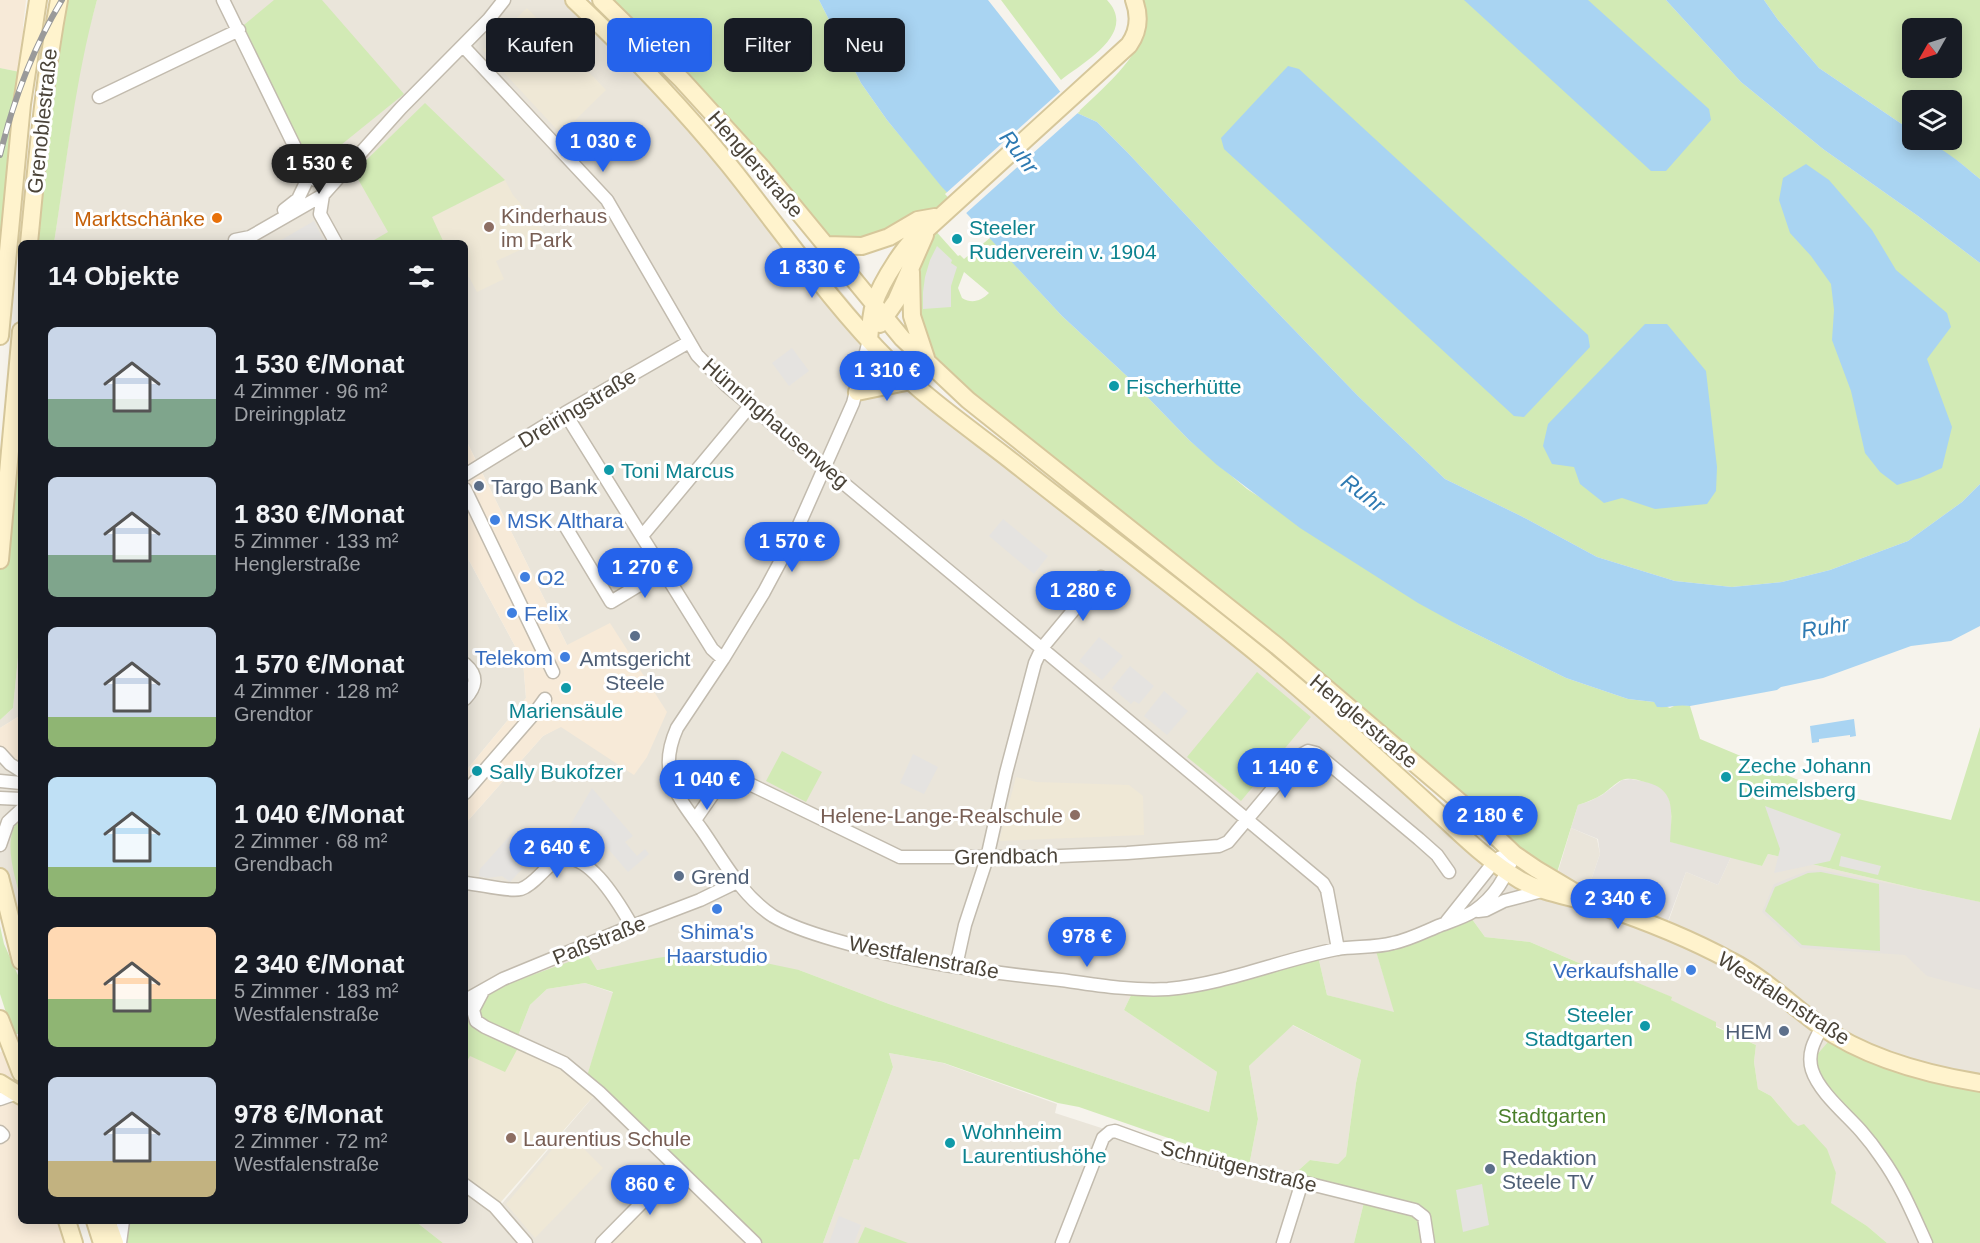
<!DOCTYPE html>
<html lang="de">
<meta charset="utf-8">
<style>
:root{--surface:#171b24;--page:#242831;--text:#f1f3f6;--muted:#9ea1a6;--accent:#2563eb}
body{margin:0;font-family:Helvetica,sans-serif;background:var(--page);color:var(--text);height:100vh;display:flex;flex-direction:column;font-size:22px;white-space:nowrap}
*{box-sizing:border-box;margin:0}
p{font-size:20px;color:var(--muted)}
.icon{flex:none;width:33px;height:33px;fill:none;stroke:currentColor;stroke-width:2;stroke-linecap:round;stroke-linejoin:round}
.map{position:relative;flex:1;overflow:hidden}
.side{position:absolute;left:18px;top:240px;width:450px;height:984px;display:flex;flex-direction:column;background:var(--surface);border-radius:9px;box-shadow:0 3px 15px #0003}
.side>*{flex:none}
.banner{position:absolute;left:486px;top:18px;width:570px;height:54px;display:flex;gap:12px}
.needle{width:39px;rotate:231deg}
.buttons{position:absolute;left:1902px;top:18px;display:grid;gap:12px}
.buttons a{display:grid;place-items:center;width:60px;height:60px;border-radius:9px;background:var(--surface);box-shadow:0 3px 15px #0003;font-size:30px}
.price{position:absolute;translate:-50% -51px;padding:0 14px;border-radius:21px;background:var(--accent);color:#fff;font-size:20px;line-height:39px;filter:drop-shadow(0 2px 3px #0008)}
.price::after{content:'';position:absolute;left:50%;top:36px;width:18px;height:14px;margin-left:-9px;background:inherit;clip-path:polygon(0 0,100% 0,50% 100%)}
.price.on{background:#222;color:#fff}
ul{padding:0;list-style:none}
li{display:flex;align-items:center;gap:18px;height:150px;padding:0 30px}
li span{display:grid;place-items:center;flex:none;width:168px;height:120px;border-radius:9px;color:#555}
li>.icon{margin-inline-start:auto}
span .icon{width:72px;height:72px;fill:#fffc;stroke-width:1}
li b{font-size:26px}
h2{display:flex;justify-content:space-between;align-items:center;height:72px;padding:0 30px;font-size:26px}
.pill{padding:0 21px;border-radius:9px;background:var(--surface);box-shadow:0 3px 15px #0003;font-size:21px;line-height:54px}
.pill.on{background:var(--accent);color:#fff}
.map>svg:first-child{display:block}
.residential{fill:#eae5da}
.commercial{fill:#f7ead8}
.industrial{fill:#e6e2dd}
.education{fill:#efe8d6}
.green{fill:#d2eab5;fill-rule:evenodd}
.parking{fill:#e5e3e0}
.water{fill:#a9d4f2}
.pier{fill:#f6f3ec}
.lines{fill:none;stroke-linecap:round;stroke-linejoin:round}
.street-casing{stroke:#c2bbae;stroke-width:15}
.secondary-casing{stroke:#d6c79b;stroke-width:20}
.street{stroke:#fff;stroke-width:12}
.secondary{stroke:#fff3cd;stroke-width:16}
.rail-casing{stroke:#9a9a9a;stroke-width:6}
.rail{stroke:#fff;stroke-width:4;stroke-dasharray:11;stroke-linecap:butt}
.food-dot{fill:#e8710a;stroke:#fff;stroke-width:2}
.education-dot{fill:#8d6e63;stroke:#fff;stroke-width:2}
.culture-dot{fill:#0f9aa8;stroke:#fff;stroke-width:2}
.service-dot{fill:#5c6f8a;stroke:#fff;stroke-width:2}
.shop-dot{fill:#3f7fe0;stroke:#fff;stroke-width:2}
.labels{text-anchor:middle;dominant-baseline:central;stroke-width:6;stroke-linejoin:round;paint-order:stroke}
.street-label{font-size:21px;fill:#4b4439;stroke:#fff}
.education-label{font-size:21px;fill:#785e54;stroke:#fff;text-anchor:start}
.food-label{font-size:21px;fill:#c56008;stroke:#fff;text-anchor:end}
.culture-label{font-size:21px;fill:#0d838f;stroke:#fff;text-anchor:start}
.service-label{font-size:21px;fill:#4e5e75;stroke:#fff;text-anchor:start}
.shop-label{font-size:21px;fill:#366cbe;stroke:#fff;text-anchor:start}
.park-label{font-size:21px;fill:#4a7f2a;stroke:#fff}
.water-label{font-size:22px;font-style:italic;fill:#2e7ab2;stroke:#fff}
</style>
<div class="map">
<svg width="1980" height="1243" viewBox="0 0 1980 1243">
<rect width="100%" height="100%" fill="#f6f3ec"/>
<path class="residential" d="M97 0H588L611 20 694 111 937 409 1263 664 1506 872 1473 910 1375 948 1395 1013 1327 995 1318 956 1199 983 1133 991 1124 1010 1217 1072 1209 1112 889 1004 799 970 619 966 596 970 588 955 465 1003V824L543 736 561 726 634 774 567 645 465 438V243H54L76 90 85 43Z
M465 553 523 661 526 698 465 772Z
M21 627V715L0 728V720L13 708Z
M0 749 21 768V958L0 873Z
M1571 828 1597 839 1600 854 1586 895 1665 931 1686 872 1718 885 1731 857 1762 866 1768 854 1918 889 1980 902V1082L1816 1059 1874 1150 1924 1243H1887L1867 1226 1830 1203 1836 1173 1771 1096 1758 1089 1754 1062 1756 1045 1716 1026 1715 1022 1670 1000 1671 997 1588 962 1586 966 1530 942 1485 937 1469 915 1516 857 1555 882Z
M585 983 614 993 586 1079 516 1041 530 1005 547 989Z
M1292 1025 1361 1060 1356 1083 1346 1156 1338 1164 1310 1160 1291 1177 1249 1166 1258 1119 1249 1066Z
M889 1053 943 1063 1057 1104 1055 1113 1123 1135 1365 1198 1354 1243H823L854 1159 859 1160 893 1067Z
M599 1090 675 1167 597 1243H443L415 1221H465V1185L500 1206Z"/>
<path class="commercial" d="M0 0H26L23 26 25 73 0 68Z
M465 438 567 645 610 623 667 712 647 757 634 775 561 727 543 736 465 824V772L526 698 523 661 465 553Z
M21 715V768L0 749V728Z
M11 1048 21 1081V1221H66L73 1243H0V1052Z"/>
<path class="industrial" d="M1631 779 1657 784 1667 794 1671 805V842L1731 857 1718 885 1686 872 1666 926 1586 895 1600 854 1598 839 1571 828 1578 805 1590 801 1602 795 1622 780Z
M1821 870 1980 902V990L1927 976 1905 955 1801 948 1762 912 1774 884 1807 871Z"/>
<path class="education" d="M527 8 606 90 561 134 483 50Z
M505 180 513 195 549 237 496 261 504 279 477 292 469 277 465 278V243H444L432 217Z
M1016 777 1036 782 1129 785 1143 796 1144 835 999 841Z
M520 1044 599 1090 500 1203 479 1195 465 1185V1065L470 1055Z
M567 1132 603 1168 535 1238 506 1204Z
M676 1169 753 1243H603Z"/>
<path class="green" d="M60 0H97C75 80 67 161 54 243H30Z
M274 0H322L404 94 331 153 298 147 239 29Z
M603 0H819L861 83 887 120 952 198 923 226 890 236 827 243Z
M1001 0H1107C1138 33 1084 62 1061 80Z
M1143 0H1666L1741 82 1823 149 1918 216 1980 263V484L1962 502 1908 541 1830 570 1782 582 1732 587 1675 581 1597 557 1521 516 1445 479 1358 396 1253 287 1128 153 1097 122 1077 113C1099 92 1142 56 1146 24 1147 16 1144 7 1143 0Z
M1764 0H1980V179L1959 162 1926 140H1952V100H1912V131L1819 68 1778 20ZM1912 28H1952V68H1912Z
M0 68 25 73 7 250 0 231Z
M425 103 505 180 432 217 444 243H369L388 232 354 172Z
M933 228 958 256 960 255 964 259 990 238 1062 316 1130 379 1189 440 1247 489 1460 626 1566 678 1628 699 1654 702 1670 708 1678 704 1690 706 1700 739 1827 792 1951 820 1980 727V902L1918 889 1768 854 1762 866 1670 842C1671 815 1678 789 1645 782 1638 780 1629 777 1622 780 1615 783 1609 790 1603 794 1595 799 1587 802 1578 805L1555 879 995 411 934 358 922 335 915 290 919 266ZM964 272 989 293C981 301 972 304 962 298L958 288Z
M21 337V627L13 708 0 720V566Z
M1257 672 1311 717 1241 801 1187 757Z
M782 751 822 772 806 802 766 781Z
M21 817V902C16 877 0 838 21 817Z
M1821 872 1879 884 1880 951 1802 945 1765 911 1775 887 1808 873Z
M1469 915 1485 937 1530 942 1586 966 1588 962 1672 997 1671 1000 1716 1022V1027L1756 1045 1754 1062 1758 1089 1771 1096 1793 1122 1798 1126 1804 1124 1827 1149 1836 1173 1831 1203 1867 1226 1887 1243H1354L1365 1198 1291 1177 1310 1160 1338 1164 1346 1156 1356 1083 1361 1060 1293 1025 1249 1066 1258 1119 1249 1166 1079 1107 1058 1103 944 1063 889 1053 893 1067 859 1160 854 1159 823 1243H756L586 1079 613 992 585 983 547 989 530 1005 516 1041 520 1044 505 1072 470 1056 465 1065V1006L474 1008 493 989 588 955 597 970 657 958 707 951 799 970 889 1004 1209 1112 1217 1072 1124 1010 1133 991 1318 956 1327 995 1394 1012 1375 948Z
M0 926 4 944 21 982V1034H13L0 994Z
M1835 1034 1980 1083V1243H1930L1883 1153 1860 1121 1817 1078 1815 1057Z
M128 1221H415L443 1243H125Z
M865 1227 908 1243H858Z"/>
<path class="parking" d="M314 221 325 243H276Z
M937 246 952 260 951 263 957 267 951 286V307L923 309V292L925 277 930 260Z
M792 348 809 371 789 386 772 363Z
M1003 519 1048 556 1034 574 989 536Z
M1099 637 1123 656 1102 680 1079 661Z
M1130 666 1154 686 1139 704 1134 701 1131 704 1112 688Z
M1164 691 1188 711 1167 735 1144 716Z
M913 754 938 767 924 794 900 783Z
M592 788 633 836 625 842 637 856 645 849 649 854 628 872 592 830 580 840 569 827Z
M1765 806 1841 834 1830 861 1774 873 1780 849Z
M514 831 537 853 510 882 502 876 488 878 479 876 480 869Z
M1841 856 1881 866 1878 875 1839 866Z
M1482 1184 1489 1225 1463 1232 1456 1190Z
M839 1216 861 1225 854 1243H829Z"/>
<path class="water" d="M819 0H988L1077 113 1097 122 1128 153 1253 287 1358 396 1445 479 1521 516 1597 557 1675 581 1732 587 1782 582 1830 570 1908 541 1962 502 1980 484V626L1951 641 1911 646 1823 678 1781 687 1777 690 1690 706C1678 704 1669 708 1657 707L1654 702 1628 699 1566 678 1460 626 1418 603 1300 528 1217 465 1189 440 1130 379 1062 316 941 186 887 120 861 83Z
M1464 0H1588L1709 109 1711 120 1666 171H1651Z
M1666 0H1764L1778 20 1819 68 1912 131V140C1937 140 1961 164 1980 179V263L1918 216 1823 149 1741 82Z
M1288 66 1299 69 1588 335 1590 347 1524 417 1514 416 1224 149 1221 138Z
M1806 164 1829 180 1872 230 1896 270 1947 313 1951 327 1927 359 1952 427 1942 468 1920 478 1897 485 1880 472 1865 453 1851 391 1832 340 1834 310 1831 284 1811 256 1790 233 1779 200 1783 178Z
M1645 324H1667L1706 371 1717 467 1716 491 1707 504 1655 509 1622 498 1604 503 1580 484 1574 467 1552 464 1543 446 1548 424Z
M1854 719 1856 736 1850 737V735L1819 739V742L1812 743 1810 726Z"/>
<path class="pier" d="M1062 90 1080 111 964 215 945 194Z"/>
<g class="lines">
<g class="street-casing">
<path id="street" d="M223 0 309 176
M463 46 607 200 697 355 727 386 1323 883 1327 890 1338 949
M99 97 239 30
M297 150C323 165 328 163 357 157
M309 176 315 180 338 178
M323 195 320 214 336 243
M284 210 298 199 309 176
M235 240 250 237 323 195 401 108 489 19 504 0
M869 340 853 403 794 536 764 592 723 659 677 728C657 773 676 794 702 830 723 860 741 895 773 916 791 927 814 934 835 940 908 962 985 972 1061 980 1096 985 1132 991 1168 989 1226 984 1280 960 1337 949 1355 946 1375 948 1393 943 1408 940 1422 933 1436 927 1448 922 1463 918 1474 911 1495 897 1506 877 1514 854
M565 413 712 649 723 659
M465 475 565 413 689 342
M465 489 553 672
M564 524 611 602 664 570
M642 536 750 406
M465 664C479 676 476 687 465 699
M0 753 10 764 21 771
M0 781 21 783
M465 793 537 710 545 699
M0 798 21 799
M695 820 724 778 729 774 900 857H1039L1127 853 1219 846 1228 842 1301 755 1308 751 1316 753 1419 839 1437 855 1449 872
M0 845 8 822 21 810
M465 883C480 884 508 892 521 889 533 885 543 870 553 863 583 840 620 905 632 926
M1478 911 1486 910 1504 901 1542 891
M1447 921 1494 862 1501 857 1514 854
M956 966 965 925 987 858 1006 773 1035 663 1042 648 1101 577
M483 991 473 1010 476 1021 485 1027 564 1063 599 1092 755 1243
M465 1005 471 997 503 979 632 926 700 900 737 882
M1822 1027C1814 1041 1807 1054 1812 1070 1819 1092 1846 1114 1861 1131 1868 1139 1875 1148 1881 1157 1900 1183 1913 1214 1926 1243
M0 1099 20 1092
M0 1132 3 1135 0 1137
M465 1185 495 1207 526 1243
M120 1243 123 1221
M602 1243 676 1168
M1062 1243 1103 1138 1110 1132 1115 1131 1187 1157 1302 1182 1415 1210 1424 1217 1428 1243
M1283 1243 1302 1182"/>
</g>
<g class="secondary-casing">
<path id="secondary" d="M574 0C629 52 681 106 729 165 782 231 830 302 890 362 926 398 969 428 1009 459 1092 525 1177 588 1259 655 1316 701 1369 750 1423 799 1454 827 1484 859 1520 880 1545 894 1571 896 1598 905 1643 920 1689 938 1731 961 1764 978 1790 1004 1819 1025 1865 1058 1925 1074 1980 1083
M601 0 682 80 763 169 902 338 968 400 1277 646 1460 802 1514 854 1536 869 1578 894
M29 243C37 162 44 80 59 0
M826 245 862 246 889 237 918 220 935 217
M911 272 912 316 926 358
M880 324 896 301 925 235
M0 336 22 104 38 0
M869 340C870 328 871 315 874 304 880 285 909 235 927 229L1129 45C1139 31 1140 16 1134 0
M857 392 911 381
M0 560 21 331
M0 877 21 961
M0 1019 21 1073
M0 1083 21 1096
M67 1221 74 1243
M95 1221 102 1243
M107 1221 115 1243"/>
</g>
<use href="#street" class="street"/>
<use href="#secondary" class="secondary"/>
<g class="rail-casing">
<path id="rail" d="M0 155C13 101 33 48 62 0"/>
</g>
<use href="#rail" class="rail"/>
</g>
<circle class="food-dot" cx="217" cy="218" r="6"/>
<g class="education-dot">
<circle cx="489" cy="227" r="6"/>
<circle cx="1075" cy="815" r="6"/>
<circle cx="511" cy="1138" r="6"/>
</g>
<g class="culture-dot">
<circle cx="957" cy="239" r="6"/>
<circle cx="1114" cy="386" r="6"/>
<circle cx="609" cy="470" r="6"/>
<circle cx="566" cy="688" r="6"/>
<circle cx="477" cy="771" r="6"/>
<circle cx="1726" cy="777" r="6"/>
<circle cx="1645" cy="1026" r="6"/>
<circle cx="950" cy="1143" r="6"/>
</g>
<g class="service-dot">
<circle cx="479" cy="486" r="6"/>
<circle cx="635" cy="636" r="6"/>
<circle cx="679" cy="876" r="6"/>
<circle cx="1784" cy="1031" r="6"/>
<circle cx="1490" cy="1169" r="6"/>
</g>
<g class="shop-dot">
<circle cx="495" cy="520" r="6"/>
<circle cx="525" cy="577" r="6"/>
<circle cx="512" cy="613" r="6"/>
<circle cx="565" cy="657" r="6"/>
<circle cx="717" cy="909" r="6"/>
<circle cx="1691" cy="970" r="6"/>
</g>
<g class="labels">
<g class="street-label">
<text transform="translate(42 121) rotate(-84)">Grenoblestraße</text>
<text transform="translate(756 164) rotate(49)">Henglerstraße</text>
<text transform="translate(577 408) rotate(-31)">Dreiringstraße</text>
<text transform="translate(776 423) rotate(41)">Hünninghausenweg</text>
<text transform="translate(1364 721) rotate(40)">Henglerstraße</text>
<text transform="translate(1006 856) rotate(-1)">Grendbach</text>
<text transform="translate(599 940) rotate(-22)">Paßstraße</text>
<text transform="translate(924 957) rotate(11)">Westfalenstraße</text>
<text transform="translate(1784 998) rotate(33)">Westfalenstraße</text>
<text transform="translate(1239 1166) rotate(14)">Schnütgenstraße</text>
</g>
<g class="education-label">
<text x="501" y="215">Kinderhaus<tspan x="501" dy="24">im Park</tspan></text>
<text x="1063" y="815" text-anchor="end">Helene-Lange-Realschule</text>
<text x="523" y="1138">Laurentius Schule</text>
</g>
<g class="food-label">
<text x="205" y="218">Marktschänke</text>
</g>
<g class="culture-label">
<text x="969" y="227">Steeler<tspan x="969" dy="24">Ruderverein v. 1904</tspan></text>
<text x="1126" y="386">Fischerhütte</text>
<text x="621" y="470">Toni Marcus</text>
<text x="566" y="710" text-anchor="middle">Mariensäule</text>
<text x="1738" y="765">Zeche Johann<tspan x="1738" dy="24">Deimelsberg</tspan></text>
<text x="489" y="771">Sally Bukofzer</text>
<text x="1633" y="1014" text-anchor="end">Steeler<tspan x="1633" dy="24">Stadtgarten</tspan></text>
<text x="962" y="1131">Wohnheim<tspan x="962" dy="24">Laurentiushöhe</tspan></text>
</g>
<g class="service-label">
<text x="491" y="486">Targo Bank</text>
<text x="635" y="658" text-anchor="middle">Amtsgericht<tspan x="635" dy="24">Steele</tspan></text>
<text x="691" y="876">Grend</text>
<text x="1772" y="1031" text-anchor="end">HEM</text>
<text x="1502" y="1157">Redaktion<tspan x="1502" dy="24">Steele TV</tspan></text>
</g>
<g class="shop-label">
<text x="507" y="520">MSK Althara</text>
<text x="537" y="577">O2</text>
<text x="524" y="613">Felix</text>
<text x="553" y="657" text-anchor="end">Telekom</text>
<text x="717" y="931" text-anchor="middle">Shima's<tspan x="717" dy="24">Haarstudio</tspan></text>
<text x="1679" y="970" text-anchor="end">Verkaufshalle</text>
</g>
<g class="park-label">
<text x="1552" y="1115">Stadtgarten</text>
</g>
<g class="water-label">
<text transform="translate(1019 152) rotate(52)">Ruhr</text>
<text transform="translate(1363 493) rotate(37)">Ruhr</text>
<text transform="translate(1825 627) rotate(-9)">Ruhr</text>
</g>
</g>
</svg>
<div class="buttons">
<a><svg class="needle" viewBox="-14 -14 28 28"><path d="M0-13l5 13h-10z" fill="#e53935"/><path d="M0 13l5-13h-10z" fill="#9ea1a6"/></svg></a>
<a><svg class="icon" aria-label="layers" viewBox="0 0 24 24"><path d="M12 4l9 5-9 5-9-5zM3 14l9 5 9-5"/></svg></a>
</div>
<b class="price" style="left:603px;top:173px">1 030 €</b>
<b class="price on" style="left:319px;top:195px">1 530 €</b>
<b class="price" style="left:812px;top:299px">1 830 €</b>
<b class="price" style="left:887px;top:402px">1 310 €</b>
<b class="price" style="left:792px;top:573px">1 570 €</b>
<b class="price" style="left:645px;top:599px">1 270 €</b>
<b class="price" style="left:1083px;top:622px">1 280 €</b>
<b class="price" style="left:1285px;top:799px">1 140 €</b>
<b class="price" style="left:707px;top:811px">1 040 €</b>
<b class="price" style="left:1490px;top:847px">2 180 €</b>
<b class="price" style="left:557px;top:879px">2 640 €</b>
<b class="price" style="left:1618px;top:930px">2 340 €</b>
<b class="price" style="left:1087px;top:968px">978 €</b>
<b class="price" style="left:650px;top:1216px">860 €</b>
<div class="banner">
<a class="pill">Kaufen</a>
<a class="pill on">Mieten</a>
<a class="pill">Filter</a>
<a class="pill">Neu</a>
</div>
<section class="side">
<h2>14 Objekte<svg class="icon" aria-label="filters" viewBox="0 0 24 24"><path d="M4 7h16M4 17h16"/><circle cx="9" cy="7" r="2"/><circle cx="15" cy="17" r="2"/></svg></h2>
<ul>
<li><span style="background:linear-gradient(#c9d6e8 60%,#7fa58c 0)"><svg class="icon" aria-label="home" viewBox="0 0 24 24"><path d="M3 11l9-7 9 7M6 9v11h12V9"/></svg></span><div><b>1 530 €/Monat</b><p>4 Zimmer · 96 m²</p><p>Dreiringplatz</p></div></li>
<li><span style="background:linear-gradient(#c9d6e8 65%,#7fa58c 0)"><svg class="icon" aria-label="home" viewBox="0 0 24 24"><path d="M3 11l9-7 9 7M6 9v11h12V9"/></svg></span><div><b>1 830 €/Monat</b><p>5 Zimmer · 133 m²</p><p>Henglerstraße</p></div></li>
<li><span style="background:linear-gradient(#c9d6e8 75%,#8fb573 0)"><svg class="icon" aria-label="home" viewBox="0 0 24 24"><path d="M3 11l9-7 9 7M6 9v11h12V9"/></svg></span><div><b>1 570 €/Monat</b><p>4 Zimmer · 128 m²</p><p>Grendtor</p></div></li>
<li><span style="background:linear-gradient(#bfe0f5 75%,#8fb573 0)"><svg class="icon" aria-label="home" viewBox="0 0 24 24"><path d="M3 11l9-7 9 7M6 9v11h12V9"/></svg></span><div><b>1 040 €/Monat</b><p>2 Zimmer · 68 m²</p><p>Grendbach</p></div></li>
<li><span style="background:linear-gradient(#ffd9b3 60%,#8fb573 0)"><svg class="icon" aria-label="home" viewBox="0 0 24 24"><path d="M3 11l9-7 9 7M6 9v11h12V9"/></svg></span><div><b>2 340 €/Monat</b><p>5 Zimmer · 183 m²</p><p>Westfalenstraße</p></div></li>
<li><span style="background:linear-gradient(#c9d6e8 70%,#c2b280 0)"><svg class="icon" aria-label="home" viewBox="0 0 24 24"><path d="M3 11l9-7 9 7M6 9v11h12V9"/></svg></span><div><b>978 €/Monat</b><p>2 Zimmer · 72 m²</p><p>Westfalenstraße</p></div></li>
</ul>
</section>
</div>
